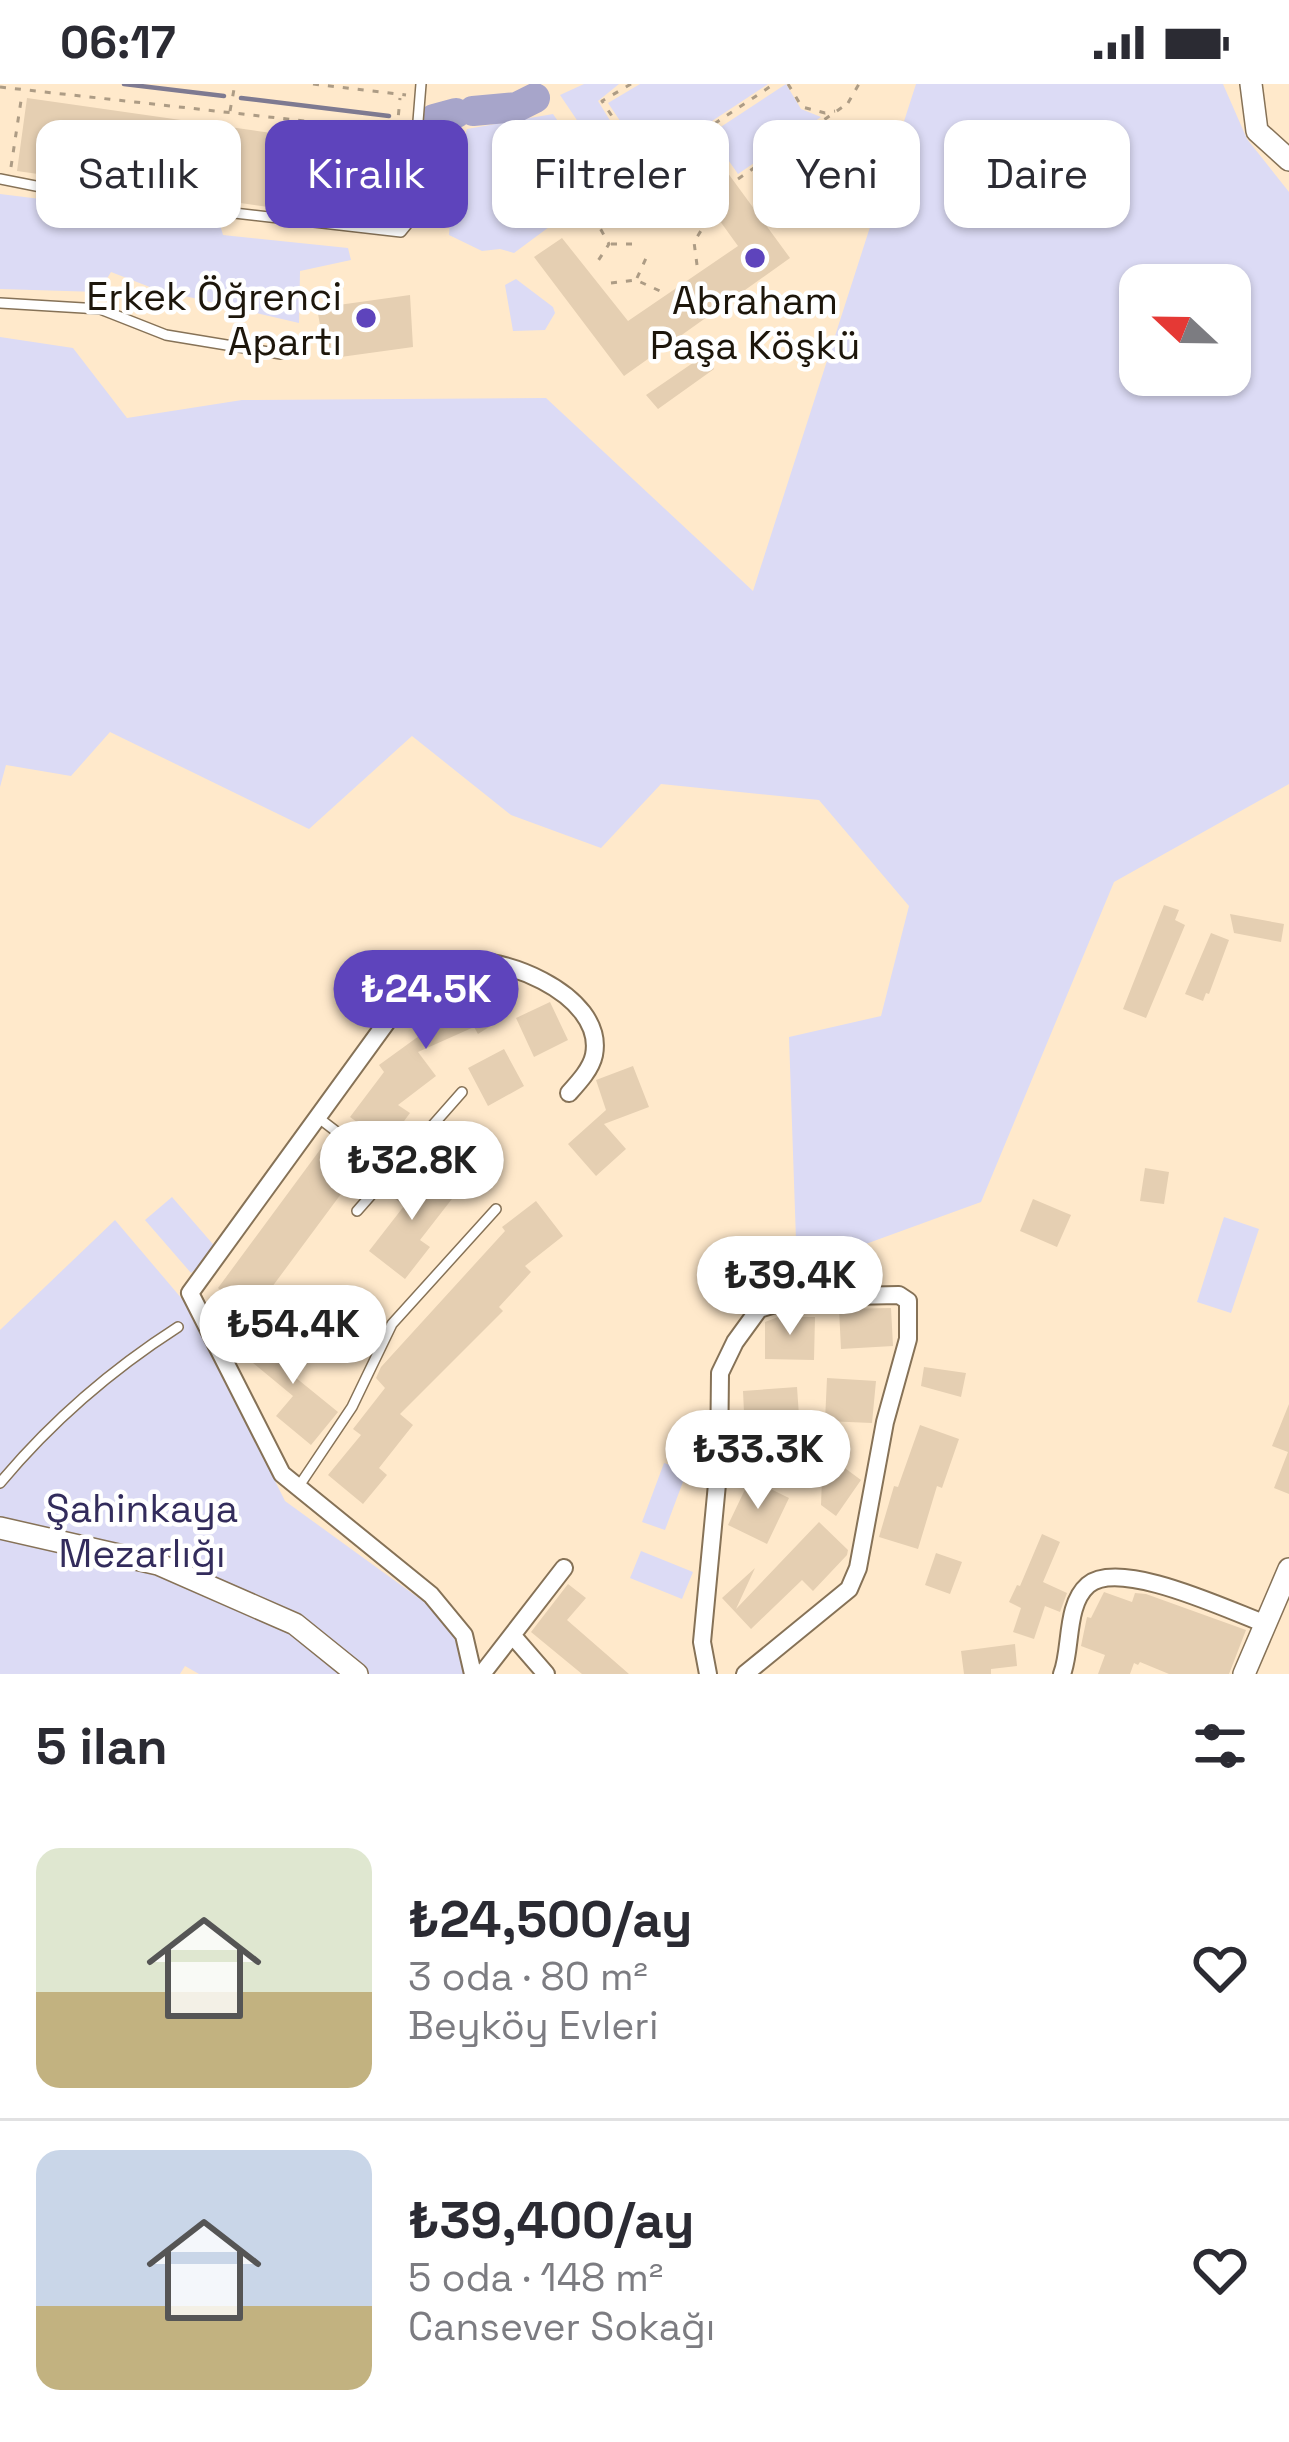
<!DOCTYPE html>
<html lang="tr">
<meta charset="utf-8">
<style>
:root{--surface:#fff;--page:#f2f2f3;--text:#2b2b33;--muted:#7c7c81;--line:#e1e1e2;--accent:#5e44bc}
body{margin:0;font-family:"Space Grotesk",sans-serif;background:var(--page);color:var(--text);height:100vh;display:flex;flex-direction:column;font-size:45px;white-space:nowrap}
*{box-sizing:border-box;margin:0}
p{font-size:39px;color:var(--muted)}
.icon{flex:none;width:66px;height:66px;fill:none;stroke:currentColor;stroke-width:2;stroke-linecap:round;stroke-linejoin:round}
.map{position:relative;height:1590px;overflow:hidden}
.drawer{display:flex;flex-direction:column;background:var(--surface);flex:1}
.drawer>*{flex:none}
.hud{position:absolute;left:36px;top:36px;width:1218px;height:108px;display:flex;gap:24px}
.needle{width:78px;rotate:292deg}
.fabs{position:absolute;left:1119px;top:180px;display:grid;gap:24px}
.fabs a{display:grid;place-items:center;width:132px;height:132px;border-radius:24px;background:var(--surface);box-shadow:0 3px 9px #0004;font-size:60px}
.price{position:absolute;translate:-50% -102px;padding:0 27px;border-radius:42px;background:#fff;color:#222;font-size:39px;line-height:78px;filter:drop-shadow(0 3px 6px #0008)}
.price::after{content:'';position:absolute;left:50%;top:72px;width:36px;height:27px;margin-left:-18px;background:inherit;clip-path:polygon(0 0,100% 0,50% 100%)}
.price.current{background:var(--accent);color:#fff}
ul{padding:0;list-style:none}
li{display:flex;align-items:center;gap:36px;height:300px;padding:0 36px}
li+li{border-top:3px solid var(--line)}
li span{display:grid;place-items:center;flex:none;width:336px;height:240px;border-radius:24px;color:#555}
li>.icon{margin-inline-start:auto}
span .icon{width:144px;height:144px;fill:#fffc;stroke-width:1}
li b{font-size:51px}
h2{display:flex;justify-content:space-between;align-items:center;height:144px;padding:0 36px;font-size:51px}
.pill{padding:0 42px;border-radius:24px;background:var(--surface);box-shadow:0 3px 9px #0004;font-size:42px;line-height:108px}
.pill.current{background:var(--accent);color:#fff}
.status{display:flex;justify-content:space-between;align-items:center;height:84px;padding:0 60px;background:var(--surface);direction:ltr}
.status svg{height:33px;fill:currentColor}
.map>svg:first-child{display:block}
.green{fill:#dcdbf5;fill-rule:evenodd}
.lines{fill:none;stroke-linecap:round;stroke-linejoin:round}
.stream{stroke:#7e7a91;stroke-width:4.5}
.river{stroke:#a7a5ca;stroke-width:30}
.building{fill:#e5cfb2}
.service-casing{stroke:#867257;stroke-width:12}
.minor-casing{stroke:#867257;stroke-width:20}
.tertiary-casing{stroke:#867257;stroke-width:24}
.path{stroke:#ad9c85;stroke-width:3;stroke-dasharray:6 9;stroke-linecap:butt}
.service{stroke:#fff;stroke-width:9}
.minor{stroke:#fff;stroke-width:16}
.tertiary{stroke:#fff;stroke-width:21}
.poi-dot{fill:#5e44bc;stroke:#fff;stroke-width:4.5}
.labels{text-anchor:middle;dominant-baseline:central;stroke-width:9;stroke-linejoin:round;paint-order:stroke}
.poi-label{font-size:39px;fill:#1d160b;stroke:#fff;text-anchor:end}
.park-label{font-size:39px;fill:#332c5c;stroke:#fff}
</style>
<div class="status"><b>06:17</b><svg viewBox="0 0 49 12"><path d="M0 12V9h3v3zM5 12V6h3v6zM10 12V3h3v9zM15 12V0h3v12zM26 1h20v11H26zM47 4h2v5h-2z"/></svg></div>
<div class="map">
<svg width="1289" height="1590" viewBox="0 0 1289 1590">
<rect width="100%" height="100%" fill="#ffe9cb"/>
<path class="green" d="M584 0H619L598 17 637 80 616 94 560 11Z
M640 0H768L703 43 697 37 645 74 608 19Z
M786 0 801 25 821 33 738 90 710 50Z
M916 0H1223L1247 55 1289 108V700L1114 798 981 1118 797 1185 789 953 881 932 909 822 819 716 661 700 601 764 511 731 412 652 309 745 110 648 71 692 6 681 0 703V253L73 264 127 334 242 316 546 314 753 507ZM1140 201H1230V291H1140Z
M553 30 603 103 514 169 500 165 482 167 449 151 453 91 467 45Z
M284 39 403 54 396 133 366 131 367 121 312 114 309 126 296 124 298 109H303L311 51 284 47Z
M0 110 219 137 223 151 348 164 351 176 300 187 299 239 155 205 111 188 99 208 0 205Z
M516 195 553 223 555 229 545 246 513 247 505 201Z
M172 1113 218 1166 191 1189 145 1136Z
M1224 1133 1259 1145 1231 1229 1197 1218Z
M115 1136 188 1222 285 1417 427 1520 459 1553 465 1590H199L185 1582 180 1590H0V1246Z
M664 1379 687 1387 665 1446 642 1438Z
M641 1467 693 1488 682 1515 630 1494Z"/>
<g class="lines">
<path class="stream" d="M124 0 224 12
M241 14 389 32"/>
<path class="river" d="M473 27 517 23 535 14
M434 35 456 29"/>
</g>
<path class="building" d="M27 14 278 50 268 123 17 87Z
M703 55 790 174 624 292 534 173 562 154 628 237 738 162 675 75Z
M410 211 413 263 326 275 317 224Z
M703 272 714 285 658 325 646 311Z
M1164 821 1179 826 1175 836 1185 841 1146 934 1123 925Z
M1230 830 1284 840 1281 858 1234 849Z
M1211 849 1229 856 1209 910 1206 909 1203 917 1185 910Z
M488 891 511 929 478 950 474 943 418 968 436 992 398 1021 410 1029 387 1060 350 1033 384 988 379 981 419 952 409 929 416 920 446 906 449 914Z
M550 918 568 956 534 973 516 934Z
M504 965 524 1002 488 1022 468 984Z
M633 982 649 1023 604 1040 626 1065 596 1092 568 1060 606 1026 596 996Z
M325 1059 358 1087 252 1230 218 1204Z
M419 1083 455 1111 420 1156 430 1163 405 1195 369 1167 404 1122 394 1114Z
M1145 1084 1169 1088 1164 1120 1140 1117Z
M1033 1115 1071 1131 1057 1163 1020 1147Z
M536 1117 563 1152 525 1182 531 1188 499 1223 503 1227 400 1330 413 1341 379 1384 387 1391 363 1420 328 1391 361 1351 353 1345 385 1304 376 1294 381 1283 505 1147 502 1143Z
M891 1224 893 1262 841 1265 839 1225Z
M778 1233H815L814 1276 765 1275V1238Z
M272 1244 305 1271 290 1289 338 1328 311 1361 276 1332 293 1312 247 1274Z
M924 1283 966 1289 961 1313 921 1302Z
M827 1294 876 1297 872 1339 825 1337Z
M797 1303 800 1346 745 1350 743 1307Z
M1289 1320V1410L1274 1404 1288 1368 1272 1362Z
M920 1341 959 1355 942 1404 937 1402 918 1465 879 1453 894 1402 898 1403Z
M823 1368 861 1396 836 1432 821 1421Z
M750 1395 789 1414 767 1460 728 1441Z
M819 1438 848 1466 847 1471 813 1507 802 1496 751 1545 722 1514 755 1484 736 1525Z
M1042 1450 1060 1458 1043 1498 1067 1509 1060 1528 1045 1522 1034 1555 1013 1548 1021 1524 1009 1518 1017 1501 1020 1502Z
M936 1469 962 1478 950 1510 925 1501Z
M568 1500 586 1514 567 1536 629 1590H582L531 1548Z
M1104 1508 1132 1518 1135 1509 1146 1510 1246 1546 1229 1590H1169L1140 1578 1138 1581 1134 1579 1130 1590H1098L1105 1571 1081 1562 1087 1533 1091 1534Z
M1015 1560 1017 1582 991 1585V1590H964L961 1567Z"/>
<g class="lines">
<g class="service-casing">
<path id="service" d="M0 95 86 112 401 148 410 137 421 0
M0 219 100 225 166 251 281 270
M320 1035 389 1088
M357 1127 462 1008
M0 1399C51 1338 111 1286 178 1243
M299 1402 352 1323 392 1240 496 1125"/>
</g>
<g class="minor-casing">
<path id="minor" d="M513 1552 546 1590
M473 1590 464 1551 431 1511 282 1390 190 1209 410 906C420 895 430 882 446 878 494 866 606 909 594 971 591 985 579 998 569 1009
M482 1590 564 1484
M708 1590 702 1558 719 1379 720 1289 735 1258 759 1225 798 1213 899 1211 908 1217V1255L885 1338 858 1484 849 1505 745 1590
M1062 1590C1072 1565 1065 1521 1088 1501 1120 1474 1230 1527 1266 1540"/>
</g>
<g class="tertiary-casing">
<path id="tertiary" d="M1251 0 1257 47 1289 76
M0 1444 158 1480 295 1540 357 1590
M1244 1590 1289 1485"/>
</g>
<path class="path" d="M313 0 406 11
M631 0 602 17 643 79
M788 0 802 23 825 29 835 27
M0 3 404 48
M848 19 859 0
M230 27 235 0
M397 46 400 14
M702 48 774 0
M639 82C659 109 659 119 695 109
M11 83 22 10
M738 95 847 20
M586 119 609 160 596 180
M611 160H637
M697 181 694 158 710 132
M637 194 647 172
M611 199 636 196 660 207"/>
<use href="#service" class="service"/>
<use href="#minor" class="minor"/>
<use href="#tertiary" class="tertiary"/>
</g>
<g class="poi-dot">
<circle cx="755" cy="174" r="12"/>
<circle cx="366" cy="234" r="12"/>
</g>
<g class="labels">
<g class="poi-label">
<text x="342" y="212">Erkek Öğrenci<tspan x="342" dy="45">Apartı</tspan></text>
<text x="755" y="216" text-anchor="middle">Abraham<tspan x="755" dy="45">Paşa Köşkü</tspan></text>
</g>
<g class="park-label">
<text x="142" y="1424">Şahinkaya<tspan x="142" dy="45">Mezarlığı</tspan></text>
</g>
</g>
</svg>
<div class="fabs">
<a><svg class="needle" viewBox="-14 -14 28 28"><path d="M0-13l5 13h-10z" fill="#e53935"/><path d="M0 13l5-13h-10z" fill="#7c7c81"/></svg></a>
</div>
<b class="price current" style="left:426px;top:968px">₺24.5K</b>
<b class="price" style="left:412px;top:1139px">₺32.8K</b>
<b class="price" style="left:790px;top:1254px">₺39.4K</b>
<b class="price" style="left:293px;top:1303px">₺54.4K</b>
<b class="price" style="left:758px;top:1428px">₺33.3K</b>
<div class="hud">
<a class="pill">Satılık</a>
<a class="pill current">Kiralık</a>
<a class="pill">Filtreler</a>
<a class="pill">Yeni</a>
<a class="pill">Daire</a>
</div>
</div>
<section class="drawer">
<h2>5 ilan<svg class="icon" aria-label="filters" viewBox="0 0 24 24"><path d="M4 7h16M4 17h16"/><circle cx="9" cy="7" r="2"/><circle cx="15" cy="17" r="2"/></svg></h2>
<ul>
<li><span style="background:linear-gradient(#dfe7d0 60%,#c2b280 0)"><svg class="icon" aria-label="home" viewBox="0 0 24 24"><path d="M3 11l9-7 9 7M6 9v11h12V9"/></svg></span><div><b>₺24,500/ay</b><p>3 oda · 80 m²</p><p>Beyköy Evleri</p></div><svg class="icon" aria-label="heart" viewBox="0 0 24 24"><path d="M12 20l-8-8c-3-5 5-10 8-4 3-6 11-1 8 4z"/></svg></li>
<li><span style="background:linear-gradient(#c9d6e8 65%,#c2b280 0)"><svg class="icon" aria-label="home" viewBox="0 0 24 24"><path d="M3 11l9-7 9 7M6 9v11h12V9"/></svg></span><div><b>₺39,400/ay</b><p>5 oda · 148 m²</p><p>Cansever Sokağı</p></div><svg class="icon" aria-label="heart" viewBox="0 0 24 24"><path d="M12 20l-8-8c-3-5 5-10 8-4 3-6 11-1 8 4z"/></svg></li>
</ul>
</section>
